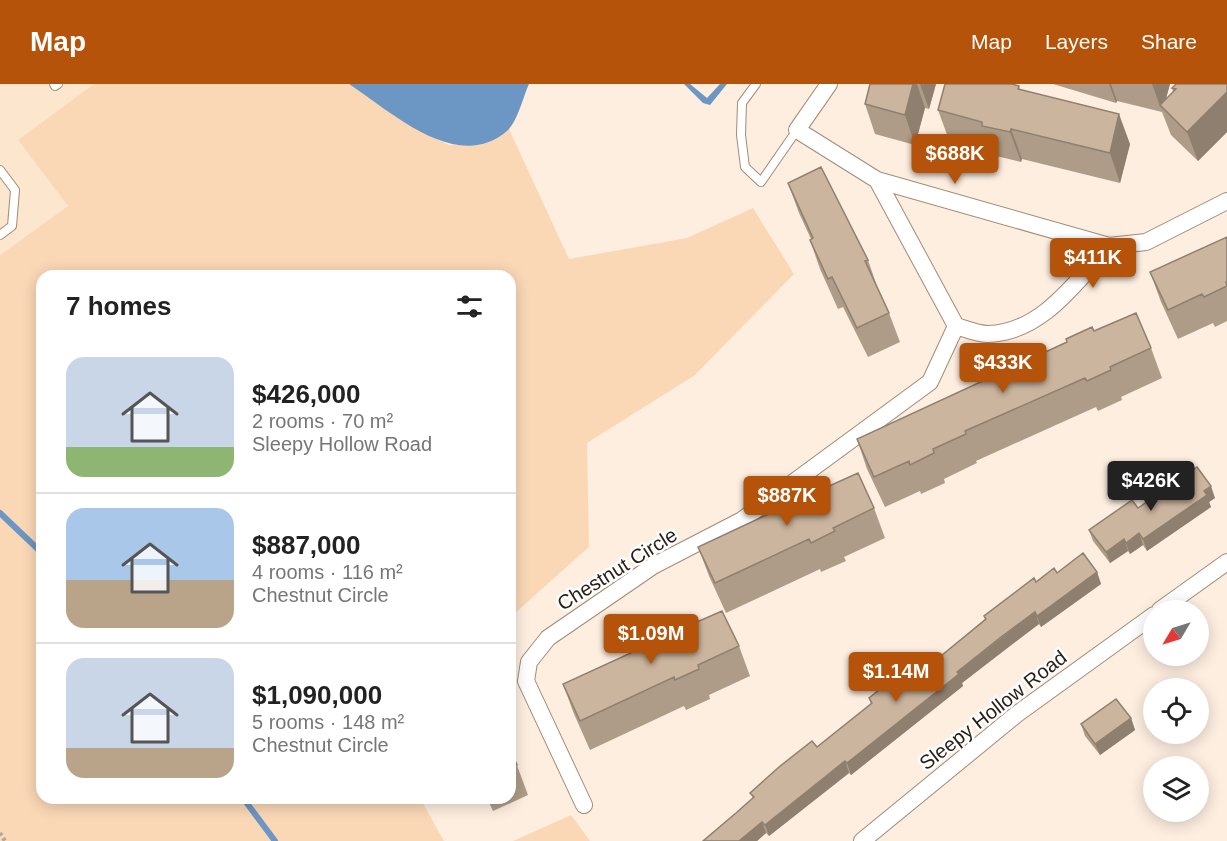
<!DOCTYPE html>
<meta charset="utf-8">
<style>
:root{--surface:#fff;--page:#f2f2f2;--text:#222;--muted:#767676;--line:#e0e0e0;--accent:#b45309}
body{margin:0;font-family:Helvetica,sans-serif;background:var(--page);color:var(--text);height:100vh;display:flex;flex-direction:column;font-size:22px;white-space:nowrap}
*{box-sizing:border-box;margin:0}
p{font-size:20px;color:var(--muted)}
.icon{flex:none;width:33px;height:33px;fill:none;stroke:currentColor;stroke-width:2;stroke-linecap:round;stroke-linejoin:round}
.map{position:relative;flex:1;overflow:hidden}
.side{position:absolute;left:36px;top:186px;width:480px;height:534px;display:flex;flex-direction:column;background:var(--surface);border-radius:18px;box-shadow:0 3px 15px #0003}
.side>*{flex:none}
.needle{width:39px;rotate:232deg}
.controls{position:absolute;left:1143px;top:516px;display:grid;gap:12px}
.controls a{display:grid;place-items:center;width:66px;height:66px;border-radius:50%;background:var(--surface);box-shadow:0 3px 15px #0003;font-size:30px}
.price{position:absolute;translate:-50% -51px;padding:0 14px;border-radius:6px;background:var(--accent);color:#fff;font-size:20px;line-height:39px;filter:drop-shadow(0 2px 3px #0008)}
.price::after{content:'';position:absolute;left:50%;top:36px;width:18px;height:14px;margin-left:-9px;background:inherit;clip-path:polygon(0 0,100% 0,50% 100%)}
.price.active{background:#222;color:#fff}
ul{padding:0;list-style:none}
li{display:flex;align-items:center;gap:18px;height:150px;padding:0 30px}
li+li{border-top:2px solid var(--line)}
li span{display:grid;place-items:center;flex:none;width:168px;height:120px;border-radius:18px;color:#555}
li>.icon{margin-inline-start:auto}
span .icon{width:72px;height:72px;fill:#fffc;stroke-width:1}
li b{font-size:26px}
h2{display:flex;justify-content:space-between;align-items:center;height:72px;padding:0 30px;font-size:26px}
header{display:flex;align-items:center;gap:36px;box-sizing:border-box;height:84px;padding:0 30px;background:var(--accent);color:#fff}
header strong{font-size:28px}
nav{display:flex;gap:33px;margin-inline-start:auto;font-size:21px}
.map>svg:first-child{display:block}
.built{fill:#fde6ce}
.green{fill:#fad8b6}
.water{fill:#6c96c3}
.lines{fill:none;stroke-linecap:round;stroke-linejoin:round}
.stream{stroke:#6c96c3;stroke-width:6}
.service-casing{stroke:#a18c76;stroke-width:10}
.minor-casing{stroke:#a18c76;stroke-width:18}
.path{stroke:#b2a599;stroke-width:4;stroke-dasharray:3 3;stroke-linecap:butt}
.service{stroke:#fff;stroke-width:8}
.minor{stroke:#fff;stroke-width:16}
.wall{fill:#af9c88}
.shaded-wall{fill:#8f7f6f}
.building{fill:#ccb59e;stroke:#8f7f6f;stroke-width:1.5}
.labels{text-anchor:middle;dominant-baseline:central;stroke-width:5;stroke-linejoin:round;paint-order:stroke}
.street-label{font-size:20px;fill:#261d15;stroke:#fefefe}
</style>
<header>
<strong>Map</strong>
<nav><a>Map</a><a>Layers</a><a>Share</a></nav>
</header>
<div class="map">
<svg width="1227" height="757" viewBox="0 0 1227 757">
<rect width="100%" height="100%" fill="#fdeee0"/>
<path class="built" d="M0 0H94L19 56 68 122 0 171Z"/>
<path class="green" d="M94 0H349L420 47 449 61 485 59 509 45 569 175 687 154 753 124 794 190 695 291 587 359 589 463 515 529 510 530V192H42V714H420L444 757H0V171L68 122 18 56Z
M571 731 590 757H513Z"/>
<path class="water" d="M349 0H529C523 13 518 36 508 46 458 91 392 28 349 0Z
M684 0H690L707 14 720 0H727L710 21 703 19Z"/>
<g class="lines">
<path class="stream" d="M0 429 42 469
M243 714 275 757"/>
<g class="service-casing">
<path id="service" d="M54 0 55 2 58 0
M756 0 742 19 741 51 745 83 761 98 797 46
M0 86 15 106 12 142 0 151"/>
</g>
<g class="minor-casing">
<path id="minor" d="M829 0 797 46 877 96 1109 162
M956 242C966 245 978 250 988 250 1041 249 1076 198 1109 162L1146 158 1227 117
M1160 526 1227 478
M584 721 526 597 529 578 548 554 653 482 742 436 930 298 956 242 877 96
M862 757 1017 630 1154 531"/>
</g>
<path class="path" d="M0 749 5 757"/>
<use href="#service" class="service"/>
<use href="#minor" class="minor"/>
</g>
<path class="wall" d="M870 0H936L929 25 925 24 915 61 875 50 865 20Z
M1053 0H1170L1166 15 1173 8 1172 4 1227 0V48L1198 77 1171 51 1162 28 1117 17 1116 19Z
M1019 2 1020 6 1130 60 1120 99 1022 75 1021 78 992 71 991 67 949 56 938 26Z
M788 99 868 176 878 205 889 229 900 258 868 273 843 223 838 225 820 185 810 156 811 155 799 129Z
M1227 153V237L1215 243 1213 239 1178 255 1161 218 1150 188Z
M1094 247 1151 264 1162 294 1121 313 1122 316 1098 327 1096 323 976 377 977 379 944 395 945 399 921 410 920 407 885 423 867 385 857 355Z
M816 408 874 424 885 454 844 473 846 477 821 488 820 485 726 529 709 492 698 463Z
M1215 414 1209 418 1211 423 1147 467 1143 461 1130 470 1128 467 1110 479 1093 457 1089 446 1138 424Z
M1097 488 1101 500 1041 543 1039 540 1005 565 962 599 963 602 851 691 849 689 769 752 766 749 757 757H703L753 714 750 709 817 663 871 620 869 614 914 594 985 535 984 532 1036 498 1057 489Z
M681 545 739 562 750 592 709 611 710 615 686 626 684 622 590 666 574 630 563 600Z
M1131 634 1135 646 1100 671 1085 652 1081 640Z
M510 658 513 668H512L528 711 493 727 487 714H510Z"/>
<path class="shaded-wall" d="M913 0H917L925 24 915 61 905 31Z
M920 0H936L929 25Z
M1109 0H1111L1117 17 1116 19Z
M1152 0H1170L1163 25 1160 22Z
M1227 8V48L1198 77 1187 48Z
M1119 30 1130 60 1120 99 1110 69Z
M1011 45 1022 75 1021 78 1010 48Z
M1211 402 1215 414 1209 418 1211 423 1147 467 1143 455Z
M1139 449 1143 461 1130 470 1126 459Z
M1124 455 1128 467 1110 479 1106 468Z
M1097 488 1101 500 1041 543 1037 532Z
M1035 528 1039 540 962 599 963 602 851 691 847 679 957 588Z
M1131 634 1135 646 1100 671 1095 660Z
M845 677 849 689 769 752 765 741Z
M762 738 766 749 757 757H739Z"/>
<path class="building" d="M870 0H913L905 31 865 20Z
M945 0H1012L1019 2 1018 5 1119 30 1110 69 1011 45 1010 48 982 42V38L938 26Z
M1176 0H1227V8L1187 48 1160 21 1176 5 1172 4Z
M821 83 868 176 865 177 889 229 857 244 832 193 828 195 810 156 813 154 788 99Z
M1227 153V198H1226L1227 202 1204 213 1202 210 1168 226 1150 188Z
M1136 229 1151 264 1110 283 1111 286 1087 297 1085 294 965 347 966 350 933 365 934 369 910 381 909 377 874 393 857 355 1067 258 1066 255 1092 243 1094 247Z
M1197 383 1211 402 1204 407 1207 411 1143 455 1139 449 1126 459 1124 455 1106 468 1089 446 1132 416 1138 424Z
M858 389 874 424 833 444 835 447 811 459 809 455 715 499 698 463 790 420 789 416 815 404 816 408Z
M1083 469 1097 488 1037 532 1035 528 1001 553 957 588 959 590 847 679 845 677 765 741 762 738 739 757H703L736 729 754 713 750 709 779 683 812 657 817 663 872 619 869 614 907 584 914 594 986 535 984 532 1034 494 1036 498 1054 484 1057 489Z
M722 527 739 562 698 581 699 585 675 596 674 593 580 637 563 600 655 558 653 554 680 542 681 545Z
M1116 615 1131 634 1095 660 1081 640Z
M510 664 517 681 510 685Z"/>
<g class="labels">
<g class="street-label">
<text transform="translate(617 485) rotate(-32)">Chestnut Circle</text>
<text transform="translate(993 626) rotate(-38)">Sleepy Hollow Road</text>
</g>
</g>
</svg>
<div class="controls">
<a><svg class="needle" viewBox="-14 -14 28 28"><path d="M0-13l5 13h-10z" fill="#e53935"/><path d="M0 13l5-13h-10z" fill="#767676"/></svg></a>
<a><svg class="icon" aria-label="locate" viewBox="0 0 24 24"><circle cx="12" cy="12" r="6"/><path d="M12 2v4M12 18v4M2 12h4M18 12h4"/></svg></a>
<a><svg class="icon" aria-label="layers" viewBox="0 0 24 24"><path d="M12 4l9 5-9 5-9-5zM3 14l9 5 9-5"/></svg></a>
</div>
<b class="price" style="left:955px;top:101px">$688K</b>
<b class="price" style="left:1093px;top:205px">$411K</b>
<b class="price" style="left:1003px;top:310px">$433K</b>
<b class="price active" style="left:1151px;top:428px">$426K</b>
<b class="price" style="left:787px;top:443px">$887K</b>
<b class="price" style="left:651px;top:581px">$1.09M</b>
<b class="price" style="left:896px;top:619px">$1.14M</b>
<section class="side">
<h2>7 homes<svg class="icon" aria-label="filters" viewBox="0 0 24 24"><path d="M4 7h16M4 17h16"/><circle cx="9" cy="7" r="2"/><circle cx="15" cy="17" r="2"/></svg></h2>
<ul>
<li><span style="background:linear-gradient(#c9d6e8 75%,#8fb573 0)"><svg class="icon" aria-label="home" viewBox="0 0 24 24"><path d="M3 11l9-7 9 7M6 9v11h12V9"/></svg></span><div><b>$426,000</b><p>2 rooms · 70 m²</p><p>Sleepy Hollow Road</p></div></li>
<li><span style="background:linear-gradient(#a9c7e8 60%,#b9a48a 0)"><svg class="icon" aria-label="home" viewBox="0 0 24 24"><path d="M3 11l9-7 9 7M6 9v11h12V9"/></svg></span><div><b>$887,000</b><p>4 rooms · 116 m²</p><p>Chestnut Circle</p></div></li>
<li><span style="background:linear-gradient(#c9d6e8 75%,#b9a48a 0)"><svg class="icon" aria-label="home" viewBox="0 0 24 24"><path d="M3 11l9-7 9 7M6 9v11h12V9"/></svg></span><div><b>$1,090,000</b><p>5 rooms · 148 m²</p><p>Chestnut Circle</p></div></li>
</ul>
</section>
</div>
